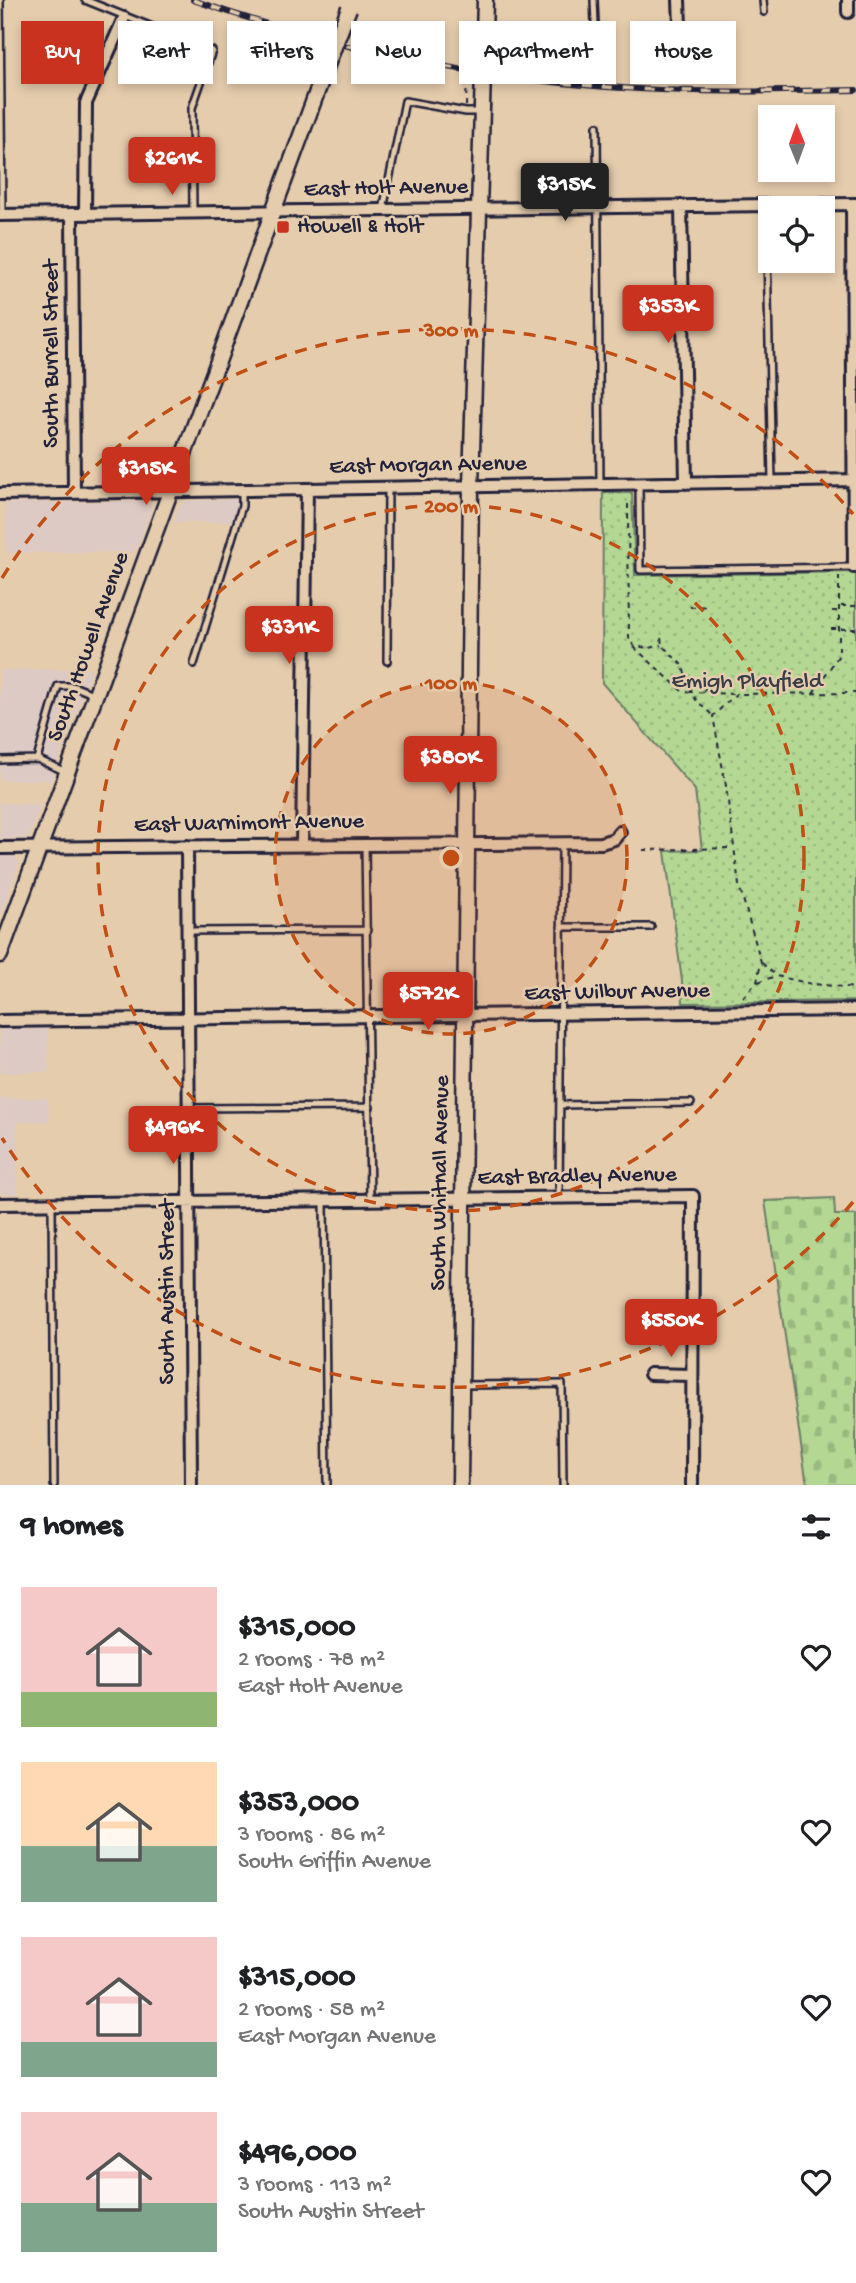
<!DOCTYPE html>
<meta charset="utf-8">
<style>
:root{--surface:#fff;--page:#f2f2f2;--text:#202124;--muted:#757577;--accent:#c8321e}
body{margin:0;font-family:"Gochi Hand",sans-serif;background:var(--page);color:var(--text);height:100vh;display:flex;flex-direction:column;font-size:26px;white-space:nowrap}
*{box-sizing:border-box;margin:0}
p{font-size:23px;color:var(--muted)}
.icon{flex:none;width:38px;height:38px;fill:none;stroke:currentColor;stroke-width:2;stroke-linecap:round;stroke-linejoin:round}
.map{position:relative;height:1485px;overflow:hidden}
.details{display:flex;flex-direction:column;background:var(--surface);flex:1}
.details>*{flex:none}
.top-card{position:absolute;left:21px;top:21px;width:816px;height:63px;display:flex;gap:14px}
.needle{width:46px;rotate:359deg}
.buttons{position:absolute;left:758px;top:105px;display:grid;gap:14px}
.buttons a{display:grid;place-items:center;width:77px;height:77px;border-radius:0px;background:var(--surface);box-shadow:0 4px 10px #0003;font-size:35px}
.price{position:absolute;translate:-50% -60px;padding:0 16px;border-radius:7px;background:var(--accent);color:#fff;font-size:23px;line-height:46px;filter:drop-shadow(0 2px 4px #0008)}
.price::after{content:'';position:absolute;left:50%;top:42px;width:21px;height:16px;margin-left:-10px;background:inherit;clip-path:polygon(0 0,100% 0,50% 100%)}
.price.current{background:#222;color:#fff}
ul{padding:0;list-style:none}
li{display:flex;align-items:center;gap:21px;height:175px;padding:0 21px}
li span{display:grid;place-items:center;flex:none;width:196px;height:140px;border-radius:0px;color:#555}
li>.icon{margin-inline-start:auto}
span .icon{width:84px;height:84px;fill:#fffc;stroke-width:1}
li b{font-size:30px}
h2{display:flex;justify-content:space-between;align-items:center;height:84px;padding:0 21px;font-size:30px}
.pill{padding:0 24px;border-radius:0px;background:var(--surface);box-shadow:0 4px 10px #0003;font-size:24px;line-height:63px}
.pill.current{background:var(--accent);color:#fff}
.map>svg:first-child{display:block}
.built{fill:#decac4}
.cemetery{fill:url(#cemetery-stones);stroke:#6b7d67;stroke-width:2}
.park{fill:url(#park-dots);stroke:#6b7d67;stroke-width:2}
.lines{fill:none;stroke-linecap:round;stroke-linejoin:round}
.service-casing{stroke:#22223b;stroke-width:10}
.minor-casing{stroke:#22223b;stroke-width:16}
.tertiary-casing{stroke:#22223b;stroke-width:19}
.path{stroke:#22223b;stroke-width:2;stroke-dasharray:5 5;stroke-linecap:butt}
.service{stroke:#e5ccad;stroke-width:5}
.minor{stroke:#e5ccad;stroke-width:10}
.tertiary{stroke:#e5ccad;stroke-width:14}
.rail-casing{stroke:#22223b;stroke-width:6}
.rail{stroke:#e5ccad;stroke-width:3.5;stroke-dasharray:10;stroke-linecap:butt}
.tertiary-bridge-casing{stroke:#22223b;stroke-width:19;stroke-linecap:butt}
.path-bridge{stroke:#22223b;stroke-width:2;stroke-dasharray:5 5;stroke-linecap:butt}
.tertiary-bridge{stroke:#e5ccad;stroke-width:14}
.ring{fill:none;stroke:#c04e15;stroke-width:3.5;stroke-dasharray:12 9}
.poi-dot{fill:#c8321e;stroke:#e5ccad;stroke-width:2.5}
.labels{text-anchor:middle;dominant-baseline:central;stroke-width:5;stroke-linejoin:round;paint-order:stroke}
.street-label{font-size:23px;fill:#22223b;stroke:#e5ccad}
.poi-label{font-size:23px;fill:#22223b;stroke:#e5ccad;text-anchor:start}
.park-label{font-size:23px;fill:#383d48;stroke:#e5ccad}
.centre{fill:#c04e15;stroke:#e5ccad;stroke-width:3.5}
.ring-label{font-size:21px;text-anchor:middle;font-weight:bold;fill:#c04e15;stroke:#e5ccad;stroke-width:5;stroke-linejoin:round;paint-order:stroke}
</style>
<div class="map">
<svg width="856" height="1485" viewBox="0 0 856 1485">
<defs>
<pattern id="cemetery-stones" width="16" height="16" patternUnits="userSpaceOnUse" patternTransform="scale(1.75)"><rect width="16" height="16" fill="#b4d893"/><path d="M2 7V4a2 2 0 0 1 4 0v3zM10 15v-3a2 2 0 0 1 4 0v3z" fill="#9ab980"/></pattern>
<pattern id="park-dots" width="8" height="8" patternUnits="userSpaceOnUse" patternTransform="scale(1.75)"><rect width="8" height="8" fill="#b4d893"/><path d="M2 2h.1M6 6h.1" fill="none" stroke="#9ab980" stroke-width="1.8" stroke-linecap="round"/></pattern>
</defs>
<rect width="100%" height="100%" fill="#e5ccad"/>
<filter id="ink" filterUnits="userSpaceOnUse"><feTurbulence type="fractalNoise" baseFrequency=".0143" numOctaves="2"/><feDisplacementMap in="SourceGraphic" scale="14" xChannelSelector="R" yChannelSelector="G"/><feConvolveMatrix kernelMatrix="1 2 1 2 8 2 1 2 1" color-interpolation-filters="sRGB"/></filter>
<g filter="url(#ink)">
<path class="built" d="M237 499 238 505 233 522 174 523 179 507 185 501Z
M143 501 149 504 151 510 135 552 6 553 5 503Z
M92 669 51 782 45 780H0V670Z
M0 803 42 805 28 838 0 839Z
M0 855 15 856 19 864 0 917Z
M48 1028V1072L0 1073V1029Z
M0 1098H48L49 1121 17 1122 18 1194H0Z"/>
<path class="cemetery" d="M834 1198 835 1215H856V1485H807L765 1201Z"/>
<path class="park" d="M603 493H632L635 575 856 572V1001L683 1003 682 981 665 851 702 850 695 790 602 683Z"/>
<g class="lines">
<g class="service-casing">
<path id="service" d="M0 0 2 214
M85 0 212 51 192 108 193 212
M594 0 595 23
M763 0 764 12
M597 126 600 483
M766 205 772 481
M383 210 405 101 466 112H479
M639 485 640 570 853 567
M387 661 388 487
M194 664 242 506V490
M37 759 64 771
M0 760 37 759 58 686H73L93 694
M365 844 370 1200
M561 927H651
M187 931 367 930
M560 1105 691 1103
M188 1108 370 1107
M559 1197 562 844
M324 1201 327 1485
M52 1205 54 1485
M463 1385 562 1384 563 1485"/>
</g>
<g class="minor-casing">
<path id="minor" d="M679 0 680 25
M848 0V12
M852 205 854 567
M681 206 686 483
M72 214 74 492
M85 214 86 103 124 18
M0 215 856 204
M0 494 856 480
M302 844 307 489
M187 846 191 1485
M0 848 601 843 614 839 620 832
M0 1021 856 1010
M0 1204 693 1196 692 1485
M650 1374 691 1375"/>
</g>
<g class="tertiary-casing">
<path id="tertiary" d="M484 36 485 0
M0 955 325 70
M460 1485 471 486 482 107"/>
</g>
<path class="path" d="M628 504 629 639 634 646 650 648 662 645
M841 606H856
M690 607 708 606
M832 611H838
M831 629H856
M661 638 662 645 682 665 692 692 735 694
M634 647 682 691 692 692 696 700 712 715
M756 685 757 692
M703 692 708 685
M813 693 839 655V575
M643 850 732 848
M762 963 776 976 812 984 856 988
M758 982 776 976
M856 989V996
M743 997 757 982 761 962 739 885 726 786 713 716 736 694 856 693"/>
<use href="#service" class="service"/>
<use href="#minor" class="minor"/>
<use href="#tertiary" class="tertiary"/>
<g class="rail-casing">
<path id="rail" d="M193 0C336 50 487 81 639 89 711 93 784 91 856 90"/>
</g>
<use href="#rail" class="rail"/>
<g class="tertiary-bridge-casing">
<path id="tertiary-bridge" d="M325 70 349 8
M482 107 484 36"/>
</g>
<path class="path-bridge" d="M466 106 468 35"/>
<use href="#tertiary-bridge" class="tertiary-bridge"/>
</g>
</g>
<circle cx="451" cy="858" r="176" fill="#c04e15" fill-opacity=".12"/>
<g class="ring">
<circle cx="451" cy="858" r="176"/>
<circle cx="451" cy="858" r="353"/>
<path d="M853 1202A529 529 0 0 1 2 1138M2 578A529 529 0 0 1 853 514"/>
</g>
<rect class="poi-dot" x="276" y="220" width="14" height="14" rx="3.5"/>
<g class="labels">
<g class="street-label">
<text transform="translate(386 189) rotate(-1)">East Holt Avenue</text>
<text transform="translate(52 354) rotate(-90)">South Burrell Street</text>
<text transform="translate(428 466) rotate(-1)">East Morgan Avenue</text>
<text transform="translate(89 647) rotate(-70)">South Howell Avenue</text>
<text transform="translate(249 824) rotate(-1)">East Warnimont Avenue</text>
<text transform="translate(617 993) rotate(-1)">East Wilbur Avenue</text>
<text transform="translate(577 1177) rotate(-1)">East Bradley Avenue</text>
<text transform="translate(441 1183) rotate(-89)">South Whitnall Avenue</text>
<text transform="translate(168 1292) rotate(-90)">South Austin Street</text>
</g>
<g class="poi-label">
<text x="297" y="227">Howell &amp; Holt</text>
</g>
<g class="park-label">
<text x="747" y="682">Emigh Playfield</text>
</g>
</g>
<circle cx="451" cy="858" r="10" class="centre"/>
<g class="ring-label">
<text x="451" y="336">300 m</text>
<text x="451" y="512">200 m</text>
<text x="451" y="689">100 m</text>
</g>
</svg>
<div class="buttons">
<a><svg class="needle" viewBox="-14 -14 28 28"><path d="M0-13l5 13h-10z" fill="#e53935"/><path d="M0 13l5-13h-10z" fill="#757577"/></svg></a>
<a><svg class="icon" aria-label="locate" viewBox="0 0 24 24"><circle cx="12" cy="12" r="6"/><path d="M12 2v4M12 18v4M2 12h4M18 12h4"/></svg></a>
</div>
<b class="price" style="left:172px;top:197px">$261K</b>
<b class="price current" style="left:565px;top:223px">$315K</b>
<b class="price" style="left:668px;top:345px">$353K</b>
<b class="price" style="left:146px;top:507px">$315K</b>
<b class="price" style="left:289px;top:666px">$331K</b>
<b class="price" style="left:450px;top:796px">$380K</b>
<b class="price" style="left:428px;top:1032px">$572K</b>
<b class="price" style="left:173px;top:1166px">$496K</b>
<b class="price" style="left:671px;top:1359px">$550K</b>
<div class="top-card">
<a class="pill current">Buy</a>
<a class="pill">Rent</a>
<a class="pill">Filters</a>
<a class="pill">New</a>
<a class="pill">Apartment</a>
<a class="pill">House</a>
</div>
</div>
<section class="details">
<h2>9 homes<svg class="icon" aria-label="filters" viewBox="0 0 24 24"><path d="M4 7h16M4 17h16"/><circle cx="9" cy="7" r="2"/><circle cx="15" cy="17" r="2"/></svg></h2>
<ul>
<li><span style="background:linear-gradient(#f6c9c9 75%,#8fb573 0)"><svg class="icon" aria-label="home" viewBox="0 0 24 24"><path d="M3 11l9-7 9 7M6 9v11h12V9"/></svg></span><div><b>$315,000</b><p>2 rooms · 78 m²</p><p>East Holt Avenue</p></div><svg class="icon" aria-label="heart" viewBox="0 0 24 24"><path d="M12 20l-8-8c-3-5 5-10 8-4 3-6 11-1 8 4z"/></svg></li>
<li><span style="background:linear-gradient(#ffd9b3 60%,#7fa58c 0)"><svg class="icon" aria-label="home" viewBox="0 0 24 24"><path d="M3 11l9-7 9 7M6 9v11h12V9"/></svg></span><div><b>$353,000</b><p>3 rooms · 86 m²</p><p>South Griffin Avenue</p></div><svg class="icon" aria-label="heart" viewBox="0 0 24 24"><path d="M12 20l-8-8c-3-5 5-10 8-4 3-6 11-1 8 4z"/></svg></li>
<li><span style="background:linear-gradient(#f6c9c9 75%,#7fa58c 0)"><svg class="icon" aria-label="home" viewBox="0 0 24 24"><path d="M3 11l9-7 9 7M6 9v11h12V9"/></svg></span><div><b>$315,000</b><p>2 rooms · 58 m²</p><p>East Morgan Avenue</p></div><svg class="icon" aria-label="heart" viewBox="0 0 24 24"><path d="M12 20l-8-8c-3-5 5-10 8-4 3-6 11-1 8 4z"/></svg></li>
<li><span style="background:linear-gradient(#f6c9c9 65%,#7fa58c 0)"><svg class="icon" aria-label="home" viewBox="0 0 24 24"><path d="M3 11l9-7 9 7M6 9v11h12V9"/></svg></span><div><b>$496,000</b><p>3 rooms · 113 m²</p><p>South Austin Street</p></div><svg class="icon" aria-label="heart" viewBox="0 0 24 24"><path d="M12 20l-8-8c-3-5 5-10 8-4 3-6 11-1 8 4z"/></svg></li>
</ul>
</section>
